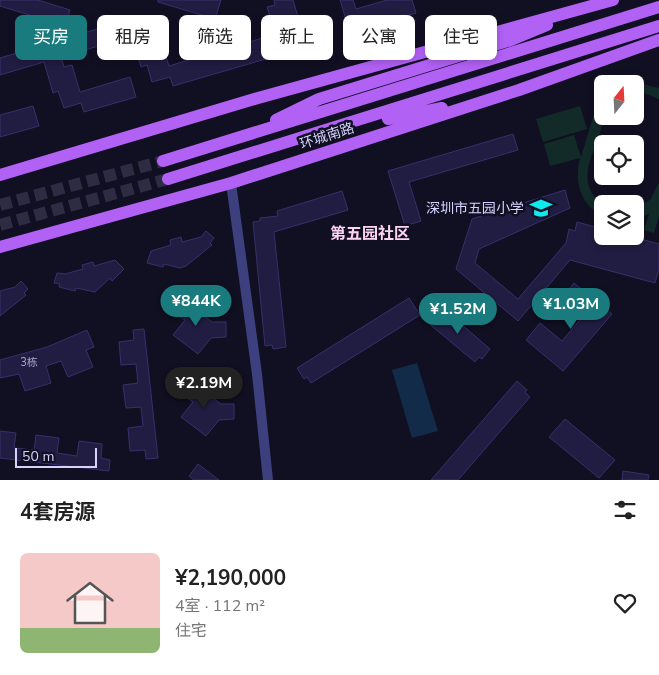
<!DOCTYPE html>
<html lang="zh">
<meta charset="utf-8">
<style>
:root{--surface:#fff;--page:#f6f6f6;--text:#222;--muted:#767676;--accent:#197b7d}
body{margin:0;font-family:"Nunito Sans","Noto Sans SC",sans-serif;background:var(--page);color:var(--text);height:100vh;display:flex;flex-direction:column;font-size:19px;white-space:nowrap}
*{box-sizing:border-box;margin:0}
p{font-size:16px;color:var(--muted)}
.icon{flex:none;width:28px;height:28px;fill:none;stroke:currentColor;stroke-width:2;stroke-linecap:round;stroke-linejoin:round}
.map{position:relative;height:480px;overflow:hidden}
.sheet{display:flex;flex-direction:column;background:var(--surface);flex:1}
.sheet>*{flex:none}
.guide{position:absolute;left:15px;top:15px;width:630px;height:45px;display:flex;gap:10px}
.needle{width:32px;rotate:18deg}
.controls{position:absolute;left:594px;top:75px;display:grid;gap:10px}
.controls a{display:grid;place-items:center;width:50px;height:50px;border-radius:8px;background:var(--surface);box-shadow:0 2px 8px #0003;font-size:25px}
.scale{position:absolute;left:15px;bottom:12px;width:82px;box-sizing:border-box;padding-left:5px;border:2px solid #d4d3fc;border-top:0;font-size:14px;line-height:18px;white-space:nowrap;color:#d4d3fc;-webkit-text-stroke:4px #110f22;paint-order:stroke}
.price{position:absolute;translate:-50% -42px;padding:0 11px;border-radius:18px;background:var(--accent);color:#fff;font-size:16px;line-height:32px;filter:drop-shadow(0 1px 2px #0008)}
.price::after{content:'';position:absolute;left:50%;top:30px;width:15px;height:11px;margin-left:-8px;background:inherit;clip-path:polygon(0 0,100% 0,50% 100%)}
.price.active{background:#222;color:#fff}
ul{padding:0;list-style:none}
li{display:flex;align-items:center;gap:15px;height:125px;padding:0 20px}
li span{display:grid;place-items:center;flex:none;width:140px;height:100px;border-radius:8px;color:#555}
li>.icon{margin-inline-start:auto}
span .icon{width:60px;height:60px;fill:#fffc;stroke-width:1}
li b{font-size:21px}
h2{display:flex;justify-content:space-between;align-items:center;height:60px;padding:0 20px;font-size:21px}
.chip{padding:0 18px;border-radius:8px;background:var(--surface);box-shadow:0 2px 8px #0003;font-size:18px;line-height:45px}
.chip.active{background:var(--accent);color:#fff}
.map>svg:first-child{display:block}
.green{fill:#122b28}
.water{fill:#122b48}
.building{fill:#211c41;stroke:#37306c}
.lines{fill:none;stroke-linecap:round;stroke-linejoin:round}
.primary-tunnel{stroke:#2e2c43;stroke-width:12;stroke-dasharray:12 6;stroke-linecap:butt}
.street{stroke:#3d407e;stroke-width:10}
.primary{stroke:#b261f5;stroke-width:12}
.labels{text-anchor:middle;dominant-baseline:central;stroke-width:5;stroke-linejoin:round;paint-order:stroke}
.number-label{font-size:11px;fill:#a7a5cd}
.street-label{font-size:14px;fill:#d4d3fc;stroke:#110f22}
.poi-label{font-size:14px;fill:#d4d3fc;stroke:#110f22;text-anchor:end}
.quarter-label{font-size:16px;font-weight:bold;fill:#fcd4f1;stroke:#110f22}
</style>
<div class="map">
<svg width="659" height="480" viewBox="0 0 659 480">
<rect width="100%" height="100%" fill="#110f22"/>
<path class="green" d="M637 83 659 88V99L644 93H635V84H627Z
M602 99C603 104 604 113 603 117 601 149 570 176 602 205V216C580 204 574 181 580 158L550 166 544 144 574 135 581 157 594 114Z
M580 106 587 129 543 142 536 119Z
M659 182V216L654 233 644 230 649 214 635 220V209L651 199Z"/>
<path class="water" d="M417 363 438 431 412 438 392 370Z"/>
<path class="building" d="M0 0H38L70 10 65 26 0 6Z
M158 0H221L215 19 158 2Z
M274 0H293L299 20 293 22 298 39 281 44 283 54 173 86 170 77 152 82 147 65 141 67 132 36 85 50 80 34 129 20 130 25 146 20 152 41 160 39 169 66 276 34 267 7 275 5Z
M340 0H353L356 9 387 0H412L416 13 367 27 365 18 347 23Z
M40 46 42 51 58 46 64 67 72 65 80 92 130 77 136 97 84 112 81 103 64 108 58 91 53 93 44 62 0 75V58Z
M33 106 39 126 0 137V115Z
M513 134 518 150 409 182 421 221 405 226 388 171Z
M565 190 570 208 479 249 475 263 518 299 566 243 569 229 575 231 577 222 602 229V236H630L659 244V269L655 283 570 260 518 321 456 269 472 219Z
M342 191 348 210 274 232 286 347 273 349 272 345 265 346 253 222 260 221V218L278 216 277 211Z
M206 231 214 238 210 243 212 245 186 266 180 268 164 264 163 267 147 263 151 251 171 245 170 240 181 237 182 242 201 237Z
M115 260 124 269 112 281 110 278 95 292 76 288 75 291 59 287 60 284 54 283 57 273 65 274 83 269 82 265 93 262 94 266Z
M21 281 28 289 24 293 26 295 0 316V291L15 287Z
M574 283 612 314 563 371 526 340 540 323 562 341 583 316 562 298Z
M179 297 212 322H226V337L211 338 198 354 173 335 185 320 170 309Z
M409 298 420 315 311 383 307 377 304 379 297 368Z
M440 306 490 349 482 359 479 357 475 362 427 322Z
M144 329 158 458 146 459 145 450 130 451 128 428 143 426 141 407 126 408 123 385 138 383 136 364 121 365 119 342 134 340 133 330Z
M87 330 94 347 86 350 93 367 68 377 61 361 46 366 51 383 25 391 19 374 0 378V360L47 347Z
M188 379 221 404H234V419L219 420 206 436 181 417 193 402 178 391Z
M517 381 527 390 525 392 530 397 458 480H431Z
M565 419 615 460 599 478 549 437Z
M0 431 16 433 14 448 34 450 36 435 59 438 57 453 77 456 79 441 102 444 101 458 110 460 109 471 0 458Z
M198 464 219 480H194L189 476Z
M623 471 649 475 648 480H622Z"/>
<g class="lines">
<path class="primary-tunnel" d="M0 205 163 161
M0 225 168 179"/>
<path class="street" d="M231 183 257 374 268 480"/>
<path class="primary" d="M388 119 442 108
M276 120 319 99 511 40 547 25
M163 161 659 7
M0 175 258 98 613 0
M168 179 659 26
M0 247 231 183 519 90 659 40"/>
</g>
<defs>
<g id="school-bare" transform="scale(1.725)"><path d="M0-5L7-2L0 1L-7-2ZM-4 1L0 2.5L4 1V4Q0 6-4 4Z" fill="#0fe8ec" stroke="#110f22" stroke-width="2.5" paint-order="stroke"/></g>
</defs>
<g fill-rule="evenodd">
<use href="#school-bare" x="541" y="208"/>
</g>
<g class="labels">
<g class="number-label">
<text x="29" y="362">3栋</text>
</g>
<g class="street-label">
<text transform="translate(327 136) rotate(-18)">环城南路</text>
</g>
<g class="poi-label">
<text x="524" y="208">深圳市五园小学</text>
</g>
<g class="quarter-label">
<text x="370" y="234">第五园社区</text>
</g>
</g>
</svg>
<div class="controls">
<a><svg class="needle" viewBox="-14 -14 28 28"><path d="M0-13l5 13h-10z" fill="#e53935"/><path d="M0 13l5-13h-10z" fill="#767676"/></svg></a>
<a><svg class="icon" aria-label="locate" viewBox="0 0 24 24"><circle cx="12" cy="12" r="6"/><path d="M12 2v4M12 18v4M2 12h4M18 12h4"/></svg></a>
<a><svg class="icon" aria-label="layers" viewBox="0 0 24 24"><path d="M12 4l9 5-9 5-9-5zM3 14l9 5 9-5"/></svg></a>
</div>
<div class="scale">50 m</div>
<b class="price" style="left:196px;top:327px">¥844K</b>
<b class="price" style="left:571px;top:330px">¥1.03M</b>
<b class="price" style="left:458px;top:335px">¥1.52M</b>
<b class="price active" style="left:204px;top:409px">¥2.19M</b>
<div class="guide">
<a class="chip active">买房</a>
<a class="chip">租房</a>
<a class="chip">筛选</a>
<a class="chip">新上</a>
<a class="chip">公寓</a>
<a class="chip">住宅</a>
</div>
</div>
<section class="sheet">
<h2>4套房源<svg class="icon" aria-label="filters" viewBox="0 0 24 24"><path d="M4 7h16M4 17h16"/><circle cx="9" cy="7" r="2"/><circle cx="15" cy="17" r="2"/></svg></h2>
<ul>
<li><span style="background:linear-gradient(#f6c9c9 75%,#8fb573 0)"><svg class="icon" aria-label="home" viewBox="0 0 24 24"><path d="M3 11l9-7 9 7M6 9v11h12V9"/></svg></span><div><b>¥2,190,000</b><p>4室 · 112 m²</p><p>住宅</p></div><svg class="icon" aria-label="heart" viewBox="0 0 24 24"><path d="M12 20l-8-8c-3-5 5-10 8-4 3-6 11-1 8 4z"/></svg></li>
</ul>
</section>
